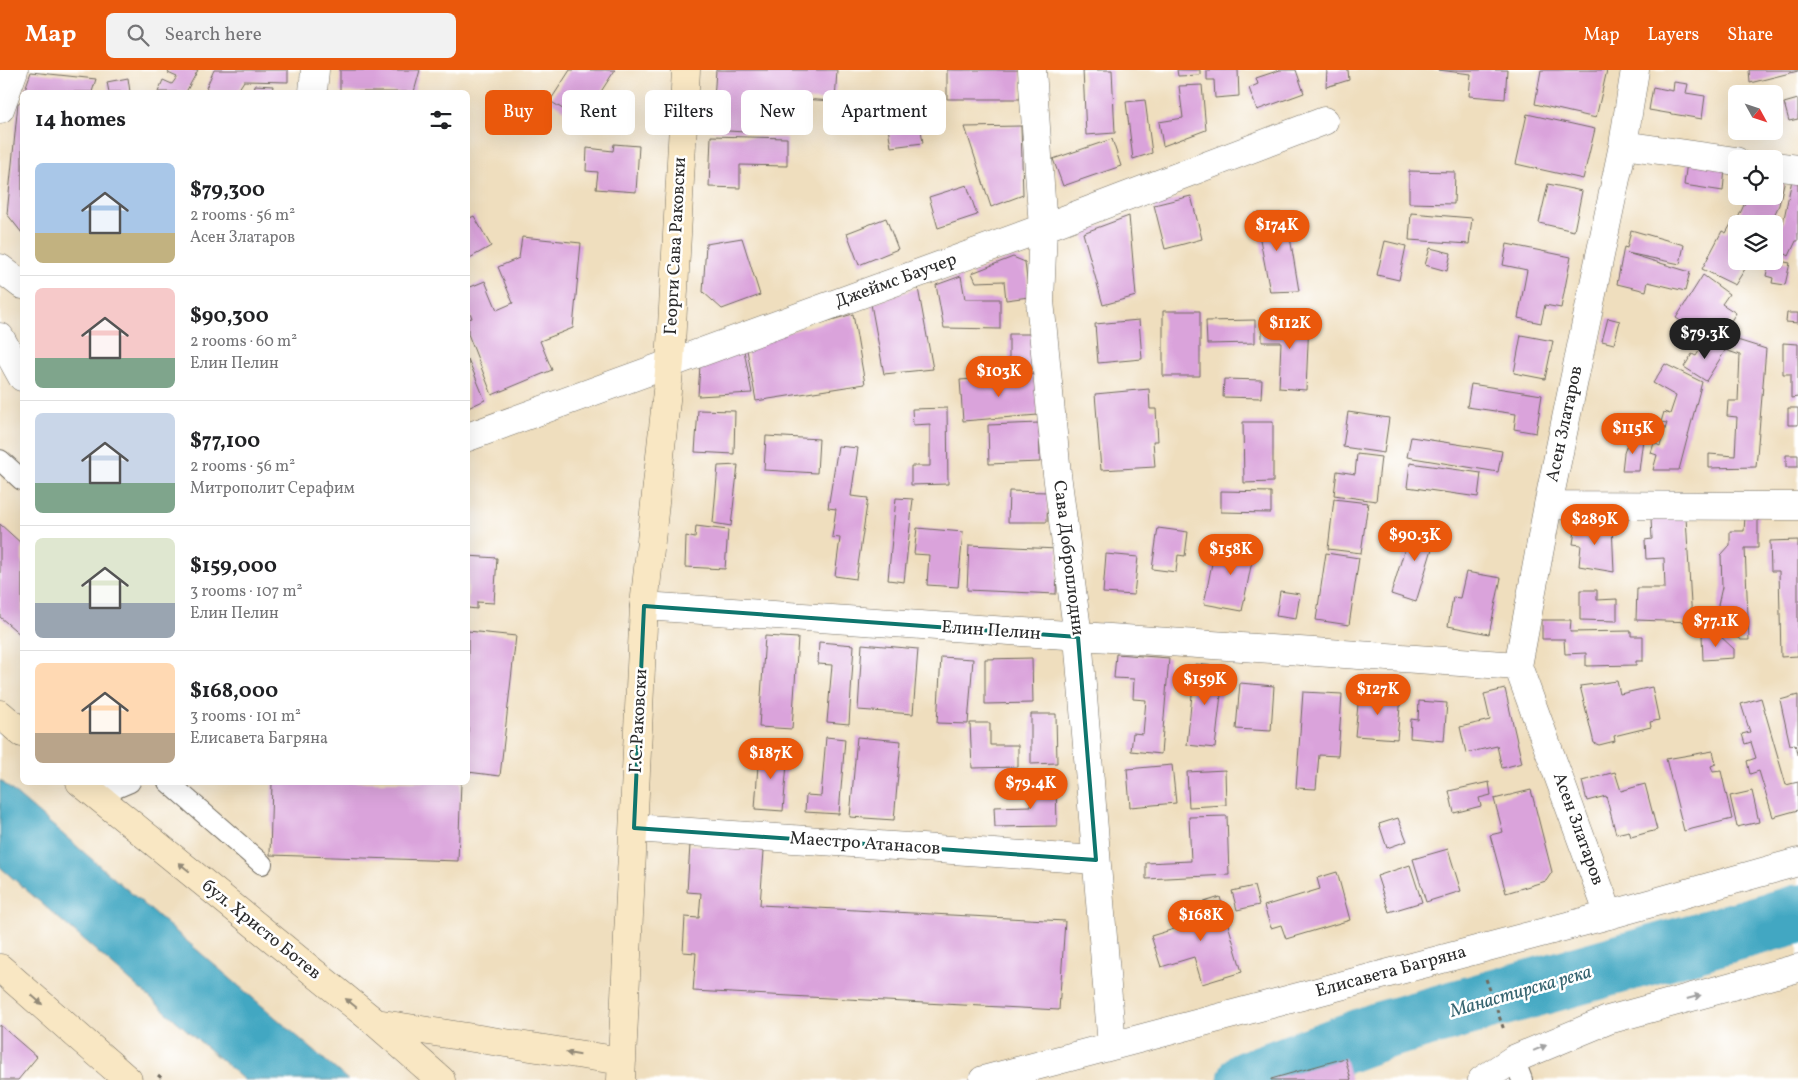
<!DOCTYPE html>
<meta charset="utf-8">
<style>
:root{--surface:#fff;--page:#f2f2f2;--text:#202124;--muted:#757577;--line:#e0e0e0;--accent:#ea580c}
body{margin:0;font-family:Vollkorn,serif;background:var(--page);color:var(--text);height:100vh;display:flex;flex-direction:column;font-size:19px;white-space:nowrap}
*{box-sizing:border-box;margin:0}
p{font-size:16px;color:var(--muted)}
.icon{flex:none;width:28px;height:28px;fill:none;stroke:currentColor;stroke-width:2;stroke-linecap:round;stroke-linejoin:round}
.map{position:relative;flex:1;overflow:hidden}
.details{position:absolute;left:20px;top:20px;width:450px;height:695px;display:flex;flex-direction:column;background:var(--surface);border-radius:8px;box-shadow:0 5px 20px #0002}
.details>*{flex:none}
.top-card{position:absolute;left:485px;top:20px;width:475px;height:45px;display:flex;gap:10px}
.needle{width:32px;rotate:130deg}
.fabs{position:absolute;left:1728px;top:15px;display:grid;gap:10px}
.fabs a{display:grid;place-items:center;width:55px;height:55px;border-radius:8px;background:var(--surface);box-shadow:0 5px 20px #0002;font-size:25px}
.price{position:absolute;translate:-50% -42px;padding:0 11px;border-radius:18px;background:var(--accent);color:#fff;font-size:16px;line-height:32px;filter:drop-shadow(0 1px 2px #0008)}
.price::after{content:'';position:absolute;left:50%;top:30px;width:15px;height:11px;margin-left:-8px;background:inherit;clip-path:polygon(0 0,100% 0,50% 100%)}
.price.selected{background:#222;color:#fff}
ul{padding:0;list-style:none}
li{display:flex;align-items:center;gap:15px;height:125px;padding:0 15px}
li+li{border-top:1px solid var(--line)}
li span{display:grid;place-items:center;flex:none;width:140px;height:100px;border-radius:8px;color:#555}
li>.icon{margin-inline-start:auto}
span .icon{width:60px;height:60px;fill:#fffc;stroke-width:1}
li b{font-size:21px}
h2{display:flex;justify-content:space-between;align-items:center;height:60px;padding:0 15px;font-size:21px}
.tag{padding:0 18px;border-radius:8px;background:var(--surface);box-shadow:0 5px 20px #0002;font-size:18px;line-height:45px}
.tag.selected{background:var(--accent);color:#fff}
header{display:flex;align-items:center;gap:30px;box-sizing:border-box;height:70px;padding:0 25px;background:var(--accent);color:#fff}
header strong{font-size:24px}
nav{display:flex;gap:28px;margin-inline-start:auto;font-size:18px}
.search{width:350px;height:45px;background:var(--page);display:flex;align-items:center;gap:12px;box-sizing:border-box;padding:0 18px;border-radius:8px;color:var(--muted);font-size:19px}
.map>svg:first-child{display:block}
.water{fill:#42a7c2;stroke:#366976}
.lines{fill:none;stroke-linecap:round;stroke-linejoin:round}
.river{stroke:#42a7c2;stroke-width:59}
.building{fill:#daa3db}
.lane-casing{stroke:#706a5e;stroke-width:22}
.street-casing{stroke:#706a5e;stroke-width:29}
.secondary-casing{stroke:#706a5e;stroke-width:29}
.path{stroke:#706a5e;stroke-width:3;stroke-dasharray:4 4;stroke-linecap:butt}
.lane{stroke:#fff;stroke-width:20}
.street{stroke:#fff;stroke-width:28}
.secondary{stroke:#f9e7c3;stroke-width:28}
.oneway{fill:#928977}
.oneway2{fill:#a0a0a0}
.marked{fill:none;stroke:#0f766e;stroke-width:4;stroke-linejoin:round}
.labels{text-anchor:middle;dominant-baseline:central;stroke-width:5;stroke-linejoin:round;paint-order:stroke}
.street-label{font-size:18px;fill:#2b2b2b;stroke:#fff}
.water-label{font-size:19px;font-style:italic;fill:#35636f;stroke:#fff}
</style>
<header>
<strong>Map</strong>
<div class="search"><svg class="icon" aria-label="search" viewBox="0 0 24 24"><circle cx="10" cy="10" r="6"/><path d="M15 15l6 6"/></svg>Search here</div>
<nav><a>Map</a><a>Layers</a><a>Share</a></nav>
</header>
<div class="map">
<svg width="1798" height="1010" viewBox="0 0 1798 1010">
<rect width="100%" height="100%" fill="#fff"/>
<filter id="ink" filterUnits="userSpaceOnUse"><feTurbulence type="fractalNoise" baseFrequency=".02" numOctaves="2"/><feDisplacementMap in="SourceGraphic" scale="10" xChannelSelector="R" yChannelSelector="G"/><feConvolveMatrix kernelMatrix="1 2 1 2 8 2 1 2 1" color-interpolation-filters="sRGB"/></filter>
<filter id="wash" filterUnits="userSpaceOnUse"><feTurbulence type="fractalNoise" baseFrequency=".0096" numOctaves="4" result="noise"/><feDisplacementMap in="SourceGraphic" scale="20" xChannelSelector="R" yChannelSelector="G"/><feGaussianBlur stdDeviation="1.12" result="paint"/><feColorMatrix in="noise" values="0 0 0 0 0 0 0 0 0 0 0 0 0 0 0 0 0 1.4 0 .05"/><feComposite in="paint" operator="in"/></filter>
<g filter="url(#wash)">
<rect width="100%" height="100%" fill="#efdebe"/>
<path class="water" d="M0 710 348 1010H244L0 797Z"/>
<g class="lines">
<path class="river" d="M1247 1010 1380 961 1798 844"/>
</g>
<g id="blocks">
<path class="building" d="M170 0H198L186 22H158L163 10 172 14 177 7 168 3Z
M214 0H288V12L244 11 237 22H214L206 18Z
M340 0H420L414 22H340Z
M570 0H615L589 40 576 32 569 43 550 31Z
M716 0H837L835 31 764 27 763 54 745 53V62L712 60Z
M947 0H1021L1020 29H947Z
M1083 0H1112L1115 63 1086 65Z
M1177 0H1200V5L1178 6Z
M1207 0H1238L1239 26 1215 28 1214 10H1207Z
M1280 0H1296L1304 23 1257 40 1249 18 1258 14 1256 8Z
M1327 0H1348L1349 10 1326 17Z
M1438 0H1507L1505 29 1469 26 1471 4Z
M1541 0H1607L1596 48 1535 34Z
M1749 0H1798V1L1750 13Z
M31 2 96 9 92 22H24Z
M128 8 130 22H109L107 12Z
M1674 12 1688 14 1686 23 1705 26 1702 49 1649 40 1653 17 1673 21Z
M255 15 273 16 272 22H254Z
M1202 15 1206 60 1163 76 1159 52 1183 48 1179 16Z
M1798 29V49L1789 51 1784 33Z
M1145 30 1152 83 1133 89 1126 32Z
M18 33H22V163L7 144Z
M917 33 923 73 891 77 885 38Z
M1527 44 1595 59 1583 109 1516 94Z
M1021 56 1023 125 991 137 965 57Z
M711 66 787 68V96L740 95V118L709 117Z
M1112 69 1121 96 1063 116 1053 89Z
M614 74 639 76 636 122 596 119 598 102 586 101 587 78 613 81Z
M1687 92 1725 98 1723 121 1684 115Z
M1409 101 1455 102 1454 134 1409 133Z
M1774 107 1785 109 1779 135 1770 154H1736V191H1750L1735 215 1702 199 1722 161 1726 163 1735 147 1738 148 1748 126H1774Z
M1792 110 1798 111V171H1796L1789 186 1774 177V169L1783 153Z
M1548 114 1582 121 1574 161 1539 153Z
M967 115 977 145 938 158 929 127Z
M1191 126 1202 169 1165 179 1154 135Z
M1255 143H1286L1299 221 1270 222Z
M1411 143 1472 148 1469 174 1409 170Z
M474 146 491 176 468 189V149Z
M1129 146 1136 226 1103 235 1083 163Z
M886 148 898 179 859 195 847 163Z
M1631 160 1684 175 1680 194 1627 183 1690 202 1685 221 1648 212 1646 221 1617 214 1624 177 1627 178Z
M522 167 581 173 573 258 540 271 552 300 492 325 468 264V249L472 248 468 237V218L485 211 497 240 513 233 498 197 519 188Z
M742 168 760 225 722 239 703 222 706 174Z
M1385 171 1406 176 1399 210 1377 205Z
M1507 174 1571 187 1561 238 1545 235 1541 253 1518 248 1527 200 1503 195Z
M1430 178 1451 183 1447 201 1425 195Z
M1013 187 1025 192 1029 227 1006 230 1004 211 976 212 972 203Z
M1774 190 1790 193 1785 215 1772 213 1773 208 1766 206 1769 191Z
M1703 205 1729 224 1722 234 1736 243 1725 260 1711 251 1702 265 1676 248Z
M961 206 965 229H1000V259L944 258 936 215Z
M918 218 933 299 884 304 871 234Z
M1163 241H1200V306H1163Z
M1787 243H1798V253L1786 252Z
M853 244 865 314 756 331 746 274Z
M1608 248 1620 251 1614 274 1602 271Z
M1139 250 1142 289 1098 293 1095 254Z
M1255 250V273L1207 274 1206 251Z
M1262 250 1309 251 1306 320 1279 318 1281 272H1262Z
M1009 264H1034V298H1009Z
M1521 265 1553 271 1545 309 1514 303Z
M1734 269 1766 279 1756 397 1709 398V384L1735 386 1737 347 1727 346 1728 331H1738L1740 285 1725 280Z
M1706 270 1725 281 1706 311 1684 297 1692 284 1696 286Z
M1783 273 1798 274V327L1791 328V304H1783Z
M743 275 752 323 698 326 700 295Z
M468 289 485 330 468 338Z
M1665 294 1702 312 1679 400H1653L1657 385 1651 383 1654 373 1660 376 1667 353 1661 352 1664 342 1670 344 1676 326 1653 313Z
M1035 304 1038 345 963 351 960 310Z
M1224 309 1262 310 1261 328 1223 327Z
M1471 314 1542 325 1536 363 1514 359 1516 344 1467 337Z
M1149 319 1150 339H1156L1158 371H1153L1155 397 1101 400 1095 324Z
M947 338 948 414 911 415V396H930V354L913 355 912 339Z
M1788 338H1798V355H1788Z
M698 340 735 341 734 384 695 382Z
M1348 342 1389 348 1384 383 1343 377Z
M1243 352H1273V412L1244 413Z
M1039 353 1040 392 989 394 988 355Z
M766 366 819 369 817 403 764 400Z
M1630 366 1643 369 1639 401H1622L1624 383Z
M1411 367 1502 381 1498 402 1407 387Z
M838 376 858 378 851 426 868 428 856 509 835 506 840 468 832 467 836 439 828 438Z
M1357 384 1381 387 1376 431 1334 425 1337 401 1355 404Z
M1786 385H1798V397H1786Z
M1410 393 1481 403 1478 427 1407 417Z
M738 395 731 456 713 453 718 396Z
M1009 421 1048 422 1047 452H1008Z
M1221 421 1271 422V443L1221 442Z
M896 428 913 429 904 512 888 510Z
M1334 429 1368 433 1361 483 1328 479Z
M1745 446H1758V478H1745L1749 570H1741L1720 557 1718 535 1722 517 1721 485 1730 475V461H1744Z
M1686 447 1692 552 1636 550 1637 518H1665L1664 488 1646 489 1645 470 1652 469 1651 448Z
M1413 452 1438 459 1416 532 1391 524Z
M0 454 22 474V566L0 547Z
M1576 454H1612L1614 502 1579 496 1581 475 1573 474Z
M696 456 728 460 725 499 685 497 686 466 695 468Z
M917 458 963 462 958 517 927 515 929 485 914 484Z
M1158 458 1188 462 1185 486 1178 485 1176 502 1152 499Z
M1234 466 1256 471 1242 541 1204 534 1213 488 1229 491Z
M1798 470V586L1781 587 1779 501H1771L1770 471Z
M969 475 1058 479 1056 524 967 520Z
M1326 483 1359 488 1349 555 1316 550Z
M1106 484 1138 487 1134 525 1103 523Z
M468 486 497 488 494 533 477 532V539L468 538Z
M1466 502 1501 508 1489 564 1448 556 1453 527 1460 528Z
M1580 520H1597V530L1617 529V551L1580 550Z
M1280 521 1300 524 1296 549 1276 546Z
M1542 550H1571L1570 562 1631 561V566H1643V591H1636V595L1586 596V583L1565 584 1564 569H1542Z
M468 561 516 566 500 706 468 702Z
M1717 563 1734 579V588L1703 590 1702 565Z
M765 566 798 568 792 659 759 657Z
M819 572 854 575 849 654 827 652 832 595 818 594Z
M862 574 918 579 913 644 858 640Z
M1116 584 1169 588 1161 684 1131 681 1133 663 1143 664 1146 630 1133 629 1134 609 1114 608Z
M941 587 973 589 968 654 937 653Z
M1032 588 1033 633 985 634V589Z
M1195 594 1224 597 1215 678 1187 675Z
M1617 611 1620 624 1652 617 1659 650 1650 652 1651 657 1614 666 1615 671 1599 675 1594 673 1580 616Z
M1240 613 1274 616 1271 661 1236 659Z
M1505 619 1522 693 1502 698 1497 676 1466 683 1460 657 1490 650 1484 624Z
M1303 622 1342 624 1338 686 1319 685 1316 719 1296 718Z
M1359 624 1401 627 1397 669 1355 666Z
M1798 625V684H1797L1795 674 1790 675 1780 630Z
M1761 628 1786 715 1798 712V740L1773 747 1759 701 1750 704 1747 691 1756 688 1751 672 1745 674 1742 664 1750 662 1741 634Z
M1419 631 1447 633 1444 671 1410 668 1411 649 1418 650Z
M1031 644H1056L1057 693 1031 694Z
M970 653H990V675H1018V697L972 698Z
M826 667 845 669 839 744 805 742 806 725 821 726Z
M857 667 901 671 894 750 850 747Z
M759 680 788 682 783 741 755 739Z
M1713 681 1716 694 1711 696 1713 702 1721 701 1732 749 1684 761 1666 689Z
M1172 695 1176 733 1130 737 1127 699Z
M1225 700 1226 735 1189 737 1187 702Z
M1615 702 1621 721 1645 714 1657 760 1631 767 1629 761 1616 764 1606 726 1587 731 1582 711Z
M272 712H461L458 791 270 785Z
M1489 712 1491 725 1479 728 1481 736 1454 743 1449 721Z
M1031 714H1056L1057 756 995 757 994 737 1031 736Z
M1531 720 1552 802 1546 811 1506 823 1490 765 1503 762 1494 729Z
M1752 721 1759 752 1737 757 1730 726Z
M1227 746 1229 805 1146 809V793L1191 791 1189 747Z
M1398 748 1407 771 1387 778 1379 754Z
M690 775 764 781 760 835 1065 851 1059 940 693 921 696 883 683 882 685 847 699 848 701 823 687 822Z
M1448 779 1461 821 1426 832 1413 789Z
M1410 795 1422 832 1389 842 1377 806Z
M1337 802 1350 850 1286 869 1281 855 1271 858 1264 836 1320 819 1317 808Z
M1254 816 1259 835 1237 840 1232 821Z
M1220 827 1242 902 1202 914 1194 887 1161 897 1151 866 1184 856 1179 840Z
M0 955 37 987 18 1010H0Z
M1345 988 1351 1010H1271V1009Z"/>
</g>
</g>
<g filter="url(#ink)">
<use href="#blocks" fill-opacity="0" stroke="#706a5e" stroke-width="1"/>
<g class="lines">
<g class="lane-casing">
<path id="lane" d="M0 390 22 410
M168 712 262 794
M97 726 130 712
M1514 989 1522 1010"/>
</g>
<g class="street-casing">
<path id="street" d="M1032 0 1043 158 1040 231 1057 404 1078 567 1112 976
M313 22 315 0
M0 39 14 0
M1623 75 1736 91
M1774 96 1798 99
M0 198 22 215
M0 267 22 307
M468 367 1043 158 1324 51
M1548 435 1798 436
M644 536 1518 596
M634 758 1096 790
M1609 845 1518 596 1548 435 1623 75 1635 0
M983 1010 1609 845 1798 792
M1482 1010 1514 989 1608 950 1798 898"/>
</g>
<g class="secondary-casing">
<path id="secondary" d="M0 644 22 663
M80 712 376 953 441 1010
M0 898 128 1010
M376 953 622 991
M621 1010 644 536 670 293 686 0"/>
</g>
<path class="path" d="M1486 909 1504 960
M158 1005 164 1010"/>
<use href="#lane" class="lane"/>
<use href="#street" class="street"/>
<use href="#secondary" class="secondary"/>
</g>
<defs><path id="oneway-solid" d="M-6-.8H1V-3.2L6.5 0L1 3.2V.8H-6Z" transform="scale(1.25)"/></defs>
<g class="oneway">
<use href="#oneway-solid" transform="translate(184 797) rotate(-141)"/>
<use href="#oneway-solid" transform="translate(37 930) rotate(41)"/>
<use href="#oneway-solid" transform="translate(351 933) rotate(-141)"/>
<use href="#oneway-solid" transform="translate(573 984) rotate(-171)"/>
</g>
<g class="oneway2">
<use href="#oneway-solid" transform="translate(1694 927) rotate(-15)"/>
<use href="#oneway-solid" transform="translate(1540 978) rotate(-23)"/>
</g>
</g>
<path class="marked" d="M644 536 1078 567 1096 790 634 758Z"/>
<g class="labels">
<g class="street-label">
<text transform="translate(676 176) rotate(-87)">Георги Сава Раковски</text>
<text transform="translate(896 211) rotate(-20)">Джеймс Баучер</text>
<text transform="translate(1565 354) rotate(-78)">Асен Златаров</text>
<text transform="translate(1068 488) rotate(83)">Сава Доброплодни</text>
<text transform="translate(991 561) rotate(4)">Елин Пелин</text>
<text transform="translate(639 651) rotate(-87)">Г.С.Раковски</text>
<text transform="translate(1578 759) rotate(70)">Асен Златаров</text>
<text transform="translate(865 774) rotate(4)">Маестро Атанасов</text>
<text transform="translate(261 860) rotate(39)">бул. Христо Ботев</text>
<text transform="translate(1391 902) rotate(-15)">Елисавета Багряна</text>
</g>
<g class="water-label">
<text transform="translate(1521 922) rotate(-16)">Манастирска река</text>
</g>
</g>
</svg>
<div class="fabs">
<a><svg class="needle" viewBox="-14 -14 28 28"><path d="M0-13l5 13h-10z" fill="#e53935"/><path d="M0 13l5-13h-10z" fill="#757577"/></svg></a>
<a><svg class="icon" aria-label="locate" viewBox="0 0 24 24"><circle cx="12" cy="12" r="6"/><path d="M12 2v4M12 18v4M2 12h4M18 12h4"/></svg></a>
<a><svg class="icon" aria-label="layers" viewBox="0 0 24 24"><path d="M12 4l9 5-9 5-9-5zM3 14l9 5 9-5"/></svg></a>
</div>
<b class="price" style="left:1277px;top:182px">$174K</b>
<b class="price" style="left:1290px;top:280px">$112K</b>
<b class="price selected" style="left:1705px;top:290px">$79.3K</b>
<b class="price" style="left:999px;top:328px">$103K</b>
<b class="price" style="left:1633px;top:385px">$115K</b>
<b class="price" style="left:1595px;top:476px">$289K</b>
<b class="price" style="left:1415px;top:492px">$90.3K</b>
<b class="price" style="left:1231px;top:506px">$158K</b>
<b class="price" style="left:1716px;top:578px">$77.1K</b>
<b class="price" style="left:1205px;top:636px">$159K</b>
<b class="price" style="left:1378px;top:646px">$127K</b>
<b class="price" style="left:771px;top:710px">$187K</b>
<b class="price" style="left:1031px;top:740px">$79.4K</b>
<b class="price" style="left:1201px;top:872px">$168K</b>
<div class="top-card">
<a class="tag selected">Buy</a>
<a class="tag">Rent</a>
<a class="tag">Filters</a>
<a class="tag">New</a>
<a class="tag">Apartment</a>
</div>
<section class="details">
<h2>14 homes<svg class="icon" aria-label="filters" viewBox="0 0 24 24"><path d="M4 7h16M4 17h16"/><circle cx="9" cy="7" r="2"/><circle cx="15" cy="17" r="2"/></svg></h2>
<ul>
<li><span style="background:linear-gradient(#a9c7e8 70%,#c2b280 0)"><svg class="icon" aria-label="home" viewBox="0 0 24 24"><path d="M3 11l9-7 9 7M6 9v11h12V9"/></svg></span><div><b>$79,300</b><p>2 rooms · 56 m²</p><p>Асен Златаров</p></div></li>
<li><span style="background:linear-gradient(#f6c9c9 70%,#7fa58c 0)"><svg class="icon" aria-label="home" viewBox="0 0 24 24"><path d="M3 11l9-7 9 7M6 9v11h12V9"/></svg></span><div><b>$90,300</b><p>2 rooms · 60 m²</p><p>Елин Пелин</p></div></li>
<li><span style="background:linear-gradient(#c9d6e8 70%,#7fa58c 0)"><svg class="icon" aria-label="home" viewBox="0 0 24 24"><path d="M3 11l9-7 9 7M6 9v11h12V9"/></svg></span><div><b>$77,100</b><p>2 rooms · 56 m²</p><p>Митрополит Серафим</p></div></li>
<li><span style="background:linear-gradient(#dfe7d0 65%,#9aa5b1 0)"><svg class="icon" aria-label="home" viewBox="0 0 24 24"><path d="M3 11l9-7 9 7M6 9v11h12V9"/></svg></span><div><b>$159,000</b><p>3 rooms · 107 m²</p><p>Елин Пелин</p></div></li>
<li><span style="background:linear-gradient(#ffd9b3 70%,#b9a48a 0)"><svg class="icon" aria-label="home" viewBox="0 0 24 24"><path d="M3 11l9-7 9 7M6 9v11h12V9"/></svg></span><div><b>$168,000</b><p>3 rooms · 101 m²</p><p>Елисавета Багряна</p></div></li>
</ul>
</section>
</div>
